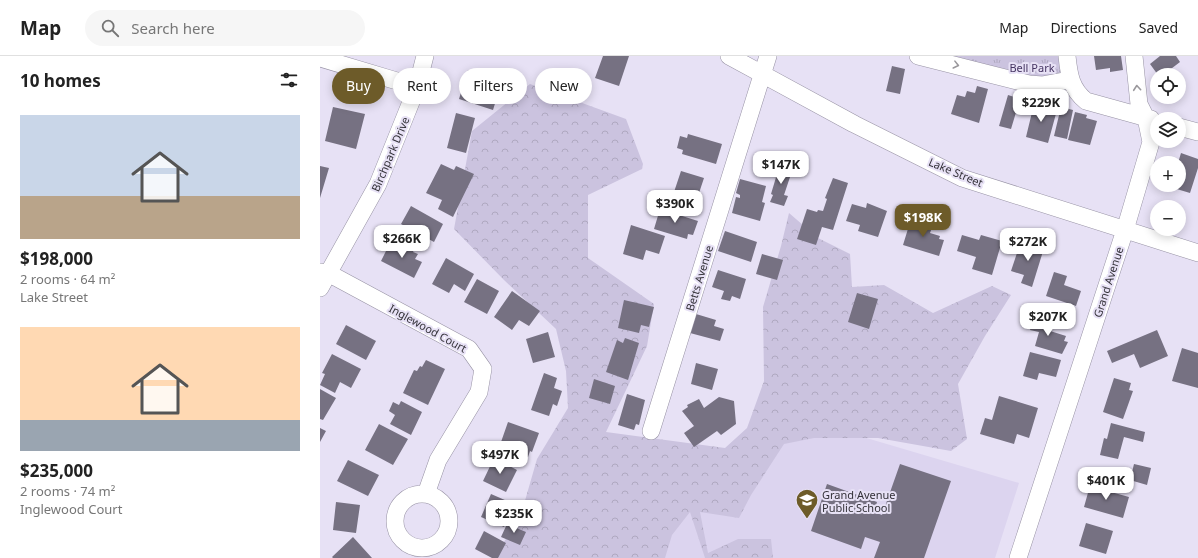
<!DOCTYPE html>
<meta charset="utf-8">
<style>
:root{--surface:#fff;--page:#f6f6f6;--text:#222;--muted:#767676;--line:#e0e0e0;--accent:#6d5b29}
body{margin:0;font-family:"Noto Sans",sans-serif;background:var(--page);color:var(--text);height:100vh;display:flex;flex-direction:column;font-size:15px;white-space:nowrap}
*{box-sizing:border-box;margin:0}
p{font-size:13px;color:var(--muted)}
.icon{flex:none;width:22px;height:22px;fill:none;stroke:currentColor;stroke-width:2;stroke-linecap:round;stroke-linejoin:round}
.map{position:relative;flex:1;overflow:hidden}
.details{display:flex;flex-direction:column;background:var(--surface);width:320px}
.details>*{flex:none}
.top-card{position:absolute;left:12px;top:12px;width:380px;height:36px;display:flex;gap:8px}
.fabs{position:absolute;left:830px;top:12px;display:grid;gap:8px}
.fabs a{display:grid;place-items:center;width:36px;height:36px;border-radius:50%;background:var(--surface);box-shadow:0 2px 10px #0003;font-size:20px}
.price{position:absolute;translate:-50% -34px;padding:0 9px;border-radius:8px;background:#fff;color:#222;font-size:13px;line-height:26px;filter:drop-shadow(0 1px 2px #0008)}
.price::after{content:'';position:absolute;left:50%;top:24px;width:12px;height:9px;margin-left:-6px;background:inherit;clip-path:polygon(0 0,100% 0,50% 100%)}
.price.selected{background:var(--accent);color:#fff}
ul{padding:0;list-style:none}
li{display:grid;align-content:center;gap:8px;height:212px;padding:0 20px}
li span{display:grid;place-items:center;height:124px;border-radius:0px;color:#555}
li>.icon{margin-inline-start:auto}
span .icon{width:72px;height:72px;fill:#fffc;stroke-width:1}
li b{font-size:17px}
h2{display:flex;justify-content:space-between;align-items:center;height:48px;padding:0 20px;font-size:17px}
.chip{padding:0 14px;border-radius:18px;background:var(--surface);box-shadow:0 2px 10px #0003;font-size:14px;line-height:36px}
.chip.selected{background:var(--accent);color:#fff}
header{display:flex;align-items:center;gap:24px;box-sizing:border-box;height:56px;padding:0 20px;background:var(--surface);border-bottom:1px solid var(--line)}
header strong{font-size:19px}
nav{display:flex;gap:22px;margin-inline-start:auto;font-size:14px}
.search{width:280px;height:36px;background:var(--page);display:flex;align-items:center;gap:10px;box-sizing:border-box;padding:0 14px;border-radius:22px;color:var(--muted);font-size:15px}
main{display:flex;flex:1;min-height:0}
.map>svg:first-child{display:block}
.built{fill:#dcd4ef}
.forest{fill:url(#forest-crowns)}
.park{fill:url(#park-tufts)}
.building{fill:#767182}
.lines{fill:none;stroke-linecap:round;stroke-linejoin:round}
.minor-casing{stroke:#9792a4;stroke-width:18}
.minor{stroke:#fff;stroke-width:17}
.oneway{stroke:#9a989c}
.labels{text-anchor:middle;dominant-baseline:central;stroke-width:4;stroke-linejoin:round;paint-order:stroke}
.park-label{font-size:11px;fill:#453462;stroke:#e7e1f5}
.street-label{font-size:11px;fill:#343239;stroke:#e7e1f5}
.poi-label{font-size:11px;fill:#343239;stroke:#e7e1f5;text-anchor:start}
</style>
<header>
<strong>Map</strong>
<div class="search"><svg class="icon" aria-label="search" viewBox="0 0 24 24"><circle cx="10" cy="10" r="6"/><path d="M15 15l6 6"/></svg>Search here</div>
<nav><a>Map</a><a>Directions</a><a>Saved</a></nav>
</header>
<main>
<section class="details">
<h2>10 homes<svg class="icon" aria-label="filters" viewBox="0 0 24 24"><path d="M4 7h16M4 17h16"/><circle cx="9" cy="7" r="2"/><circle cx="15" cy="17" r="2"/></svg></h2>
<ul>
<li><span style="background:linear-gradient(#c9d6e8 65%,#b9a48a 0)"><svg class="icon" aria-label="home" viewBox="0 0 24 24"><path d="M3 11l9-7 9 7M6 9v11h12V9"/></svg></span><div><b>$198,000</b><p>2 rooms · 64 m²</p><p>Lake Street</p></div></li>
<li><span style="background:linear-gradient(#ffd9b3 75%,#9aa5b1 0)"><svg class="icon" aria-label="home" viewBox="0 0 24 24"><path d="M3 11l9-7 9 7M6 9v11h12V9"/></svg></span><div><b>$235,000</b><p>2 rooms · 74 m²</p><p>Inglewood Court</p></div></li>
</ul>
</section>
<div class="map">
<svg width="878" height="502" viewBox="0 0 878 502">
<defs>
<pattern id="forest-crowns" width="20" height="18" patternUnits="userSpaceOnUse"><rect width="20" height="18" fill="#cbc3df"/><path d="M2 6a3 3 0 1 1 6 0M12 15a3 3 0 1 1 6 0" fill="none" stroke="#afa8c0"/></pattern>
<pattern id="park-tufts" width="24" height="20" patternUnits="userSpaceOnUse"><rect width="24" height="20" fill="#cbc3df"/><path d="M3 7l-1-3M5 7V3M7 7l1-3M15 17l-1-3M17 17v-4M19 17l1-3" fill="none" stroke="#afa8c0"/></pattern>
</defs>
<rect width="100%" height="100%" fill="#e7e1f5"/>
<path class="built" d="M455 355 699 427 675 502H276L430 422Z"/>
<path class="forest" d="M210 28 306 63 323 108 322 113 268 139V202L334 248 327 290 286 376 405 392 427 372 444 325 443 251 461 190 469 157 498 182 530 198 532 231 564 229 613 257 672 230 691 239 665 280 638 328 647 383 631 395 558 382H494L464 388 431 439 419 462 380 456 388 497 418 483H451L453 502H385L370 456 352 479 345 502H173L200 462 217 403 248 352 246 315 236 273 184 224 134 173 152 75Z"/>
<path class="park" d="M625 0H743C744 7 742 18 734 21 715 29 648 6 625 0Z"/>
<path class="building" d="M283 0H309L299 30 275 22Z
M774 0H801L803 14 790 16V12L776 14Z
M840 0H856L860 6 843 19H838L830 8Z
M572 10 585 13 580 38 566 35Z
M148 14 182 25 173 54 139 43Z
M657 30 668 33 659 67 631 58 637 39 645 41 647 35 655 37Z
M688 39 700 43 691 73 679 70Z
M714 48 737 54 728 87 706 81Z
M13 51 45 58 36 93 5 85Z
M741 51 753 54 747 83 734 80Z
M755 56 767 59 766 62 777 65 770 89 748 84Z
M136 57 155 62 146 97 127 92Z
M368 78 402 88 396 108 362 98 363 94 357 92 360 80 367 82Z
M861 97 878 103V112L870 137 850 131 851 129H859L858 107Z
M121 108 134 114 136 110 154 118 133 161 118 153 122 144 106 137Z
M460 108 473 112 464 139 468 140 464 150 450 146 453 139 451 138Z
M0 110 9 112 0 142Z
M361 115 384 122 377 143 354 136Z
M513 122 528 127 513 174 502 171 496 189 477 183 487 153 497 156 498 154 503 155 507 143 505 142Z
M420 123 446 130 442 146 445 147 440 165 412 157 416 141 420 142V139L416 137Z
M547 147 567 155 558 181 538 175 540 169 526 165 532 148 546 152Z
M91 150 123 168 114 186 81 168Z
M340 153 378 165 373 179 368 178 367 183 334 173Z
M591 163 613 169 610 177 620 180 619 183 624 184 619 200 583 189Z
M311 169 345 180 339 198 326 194 323 204 303 198Z
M405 175 437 186 431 206 398 195Z
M642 179 659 184 661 179 682 185 672 219 652 213 656 201 637 195Z
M71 185 80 190 83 186 95 192 93 196 98 198 95 203 102 206 94 222 61 205Z
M701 185 724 192 712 231 701 227 704 219 691 215Z
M442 198 463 204 457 224 436 218Z
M126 202 154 218 145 235 134 228 129 237 112 228Z
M398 214 426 223 420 243 412 240 410 245 401 243 404 235 392 231Z
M734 216 747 220 744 229 761 235 756 250 726 240Z
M157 223 179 235 167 258 144 246Z
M192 235 220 255 209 270 199 264 192 274 174 261Z
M537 237 558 243 549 273 528 266Z
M304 244 334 251 329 271 321 269 319 277 298 272Z
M376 258 396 264 394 270 404 273 400 285 370 277Z
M714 260 730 265 727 274 746 280 744 285 748 286 742 298 715 290 719 276 710 274Z
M26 269 56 285 46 304 16 288Z
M837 274 848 300 820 312 814 298 792 307 787 295Z
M228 276 235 301 213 307 206 283Z
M305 282 319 287 308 324 286 316 297 284 303 287Z
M862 292 878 297V332L852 325Z
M710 296 741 304 736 321 719 317 717 324 703 320Z
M12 298 41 313 31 332 20 326 15 337 0 329 5 318 2 317Z
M106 304 125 313 108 349 83 337 94 314 97 315 100 310 102 311Z
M376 307 398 313 392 334 371 328Z
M224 317 237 322 234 332 242 335 237 350 233 348 229 360 211 354Z
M794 322 811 327 809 334 813 335 803 363 783 356Z
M274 323 295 330 290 348 269 342Z
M0 333 16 342 3 364 0 363Z
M307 338 325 344 319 369 316 368 314 374 298 369Z
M679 340 718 352 709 382 697 378 694 388 660 378 665 362 672 364Z
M399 341 414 345 416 368 401 379 397 375 374 391 364 377 374 370 362 355 368 351 367 349 379 343 384 352Z
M81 345 102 356 91 379 70 368 75 359 69 355 73 346 79 349Z
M188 366 219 377 212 396 210 395 208 401 196 397 197 394 181 386Z
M791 367 825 376 823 386 804 381 798 403 780 399 784 382 787 383Z
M59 368 88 383 73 409 45 394Z
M0 372 6 375 0 386Z
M174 402 197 414 186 436 163 425Z
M28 404 59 419 48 440 17 425Z
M580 408 631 425 604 502H554L560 486 545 481 541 493 491 475 507 428 557 446 554 456 562 459Z
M814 408 831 412 827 429 810 424Z
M771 426 792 432 791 436 809 441 803 462 764 451Z
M171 438 194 448 184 471 161 461Z
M16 446 40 449 36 477 13 474Z
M766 467 793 475 786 498 759 490Z
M187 468 206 476 200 489 181 481Z
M164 475 186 487 178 502H172L155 493Z
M33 481 52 502H13L12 501Z"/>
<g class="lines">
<g class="minor-casing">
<path id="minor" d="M409 0 534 68 642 122 878 197
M598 0 709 28 722 29 749 24
M747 0C749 19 751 33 766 45L831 63
M0 2 97 31
M859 71 878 76
M0 216 8 217 149 293 163 313 159 336 118 404 106 438
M0 232 58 128 97 31 105 0
M331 375 448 0
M75 465a27 27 0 1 1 54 0a27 27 0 1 1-54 0Z
M698 502 805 174 831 86 826 62 819 48 814 0"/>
</g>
<use href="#minor" class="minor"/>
</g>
<defs><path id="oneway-chevron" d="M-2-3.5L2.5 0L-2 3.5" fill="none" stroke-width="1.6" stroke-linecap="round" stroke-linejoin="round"/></defs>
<g class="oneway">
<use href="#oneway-chevron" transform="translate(636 9) rotate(14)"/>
<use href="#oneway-chevron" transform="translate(817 32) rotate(-95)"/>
</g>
<defs>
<g id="school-pin" transform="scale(1.15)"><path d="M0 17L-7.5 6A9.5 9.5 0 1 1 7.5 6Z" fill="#6d5b29" stroke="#e7e1f5"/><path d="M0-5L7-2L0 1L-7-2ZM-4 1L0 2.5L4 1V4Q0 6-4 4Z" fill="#fff"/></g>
</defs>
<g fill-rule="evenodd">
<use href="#school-pin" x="487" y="444"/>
</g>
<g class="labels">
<g class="park-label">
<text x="712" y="11">Bell Park</text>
</g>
<g class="street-label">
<text transform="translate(70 98) rotate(-67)">Birchpark Drive</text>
<text transform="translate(636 116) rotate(23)">Lake Street</text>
<text transform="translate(379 222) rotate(-73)">Betts Avenue</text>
<text transform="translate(788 226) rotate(-72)">Grand Avenue</text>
<text transform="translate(108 272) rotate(29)">Inglewood Court</text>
</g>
<g class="poi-label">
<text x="502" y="438">Grand Avenue<tspan x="502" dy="13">Public School</tspan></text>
</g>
</g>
</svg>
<div class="fabs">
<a><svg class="icon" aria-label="locate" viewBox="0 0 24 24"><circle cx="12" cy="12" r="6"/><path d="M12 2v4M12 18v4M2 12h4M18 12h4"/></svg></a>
<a><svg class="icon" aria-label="layers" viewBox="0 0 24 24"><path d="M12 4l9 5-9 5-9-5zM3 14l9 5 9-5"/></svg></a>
<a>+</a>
<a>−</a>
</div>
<b class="price" style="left:721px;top:67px">$229K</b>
<b class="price" style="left:461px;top:129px">$147K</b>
<b class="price" style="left:355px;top:168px">$390K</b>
<b class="price selected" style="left:603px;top:182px">$198K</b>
<b class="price" style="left:82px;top:203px">$266K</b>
<b class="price" style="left:708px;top:206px">$272K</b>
<b class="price" style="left:728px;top:281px">$207K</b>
<b class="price" style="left:180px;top:419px">$497K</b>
<b class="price" style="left:786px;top:445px">$401K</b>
<b class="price" style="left:194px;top:478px">$235K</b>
<div class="top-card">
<a class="chip selected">Buy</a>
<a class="chip">Rent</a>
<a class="chip">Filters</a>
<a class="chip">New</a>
</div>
</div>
</main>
